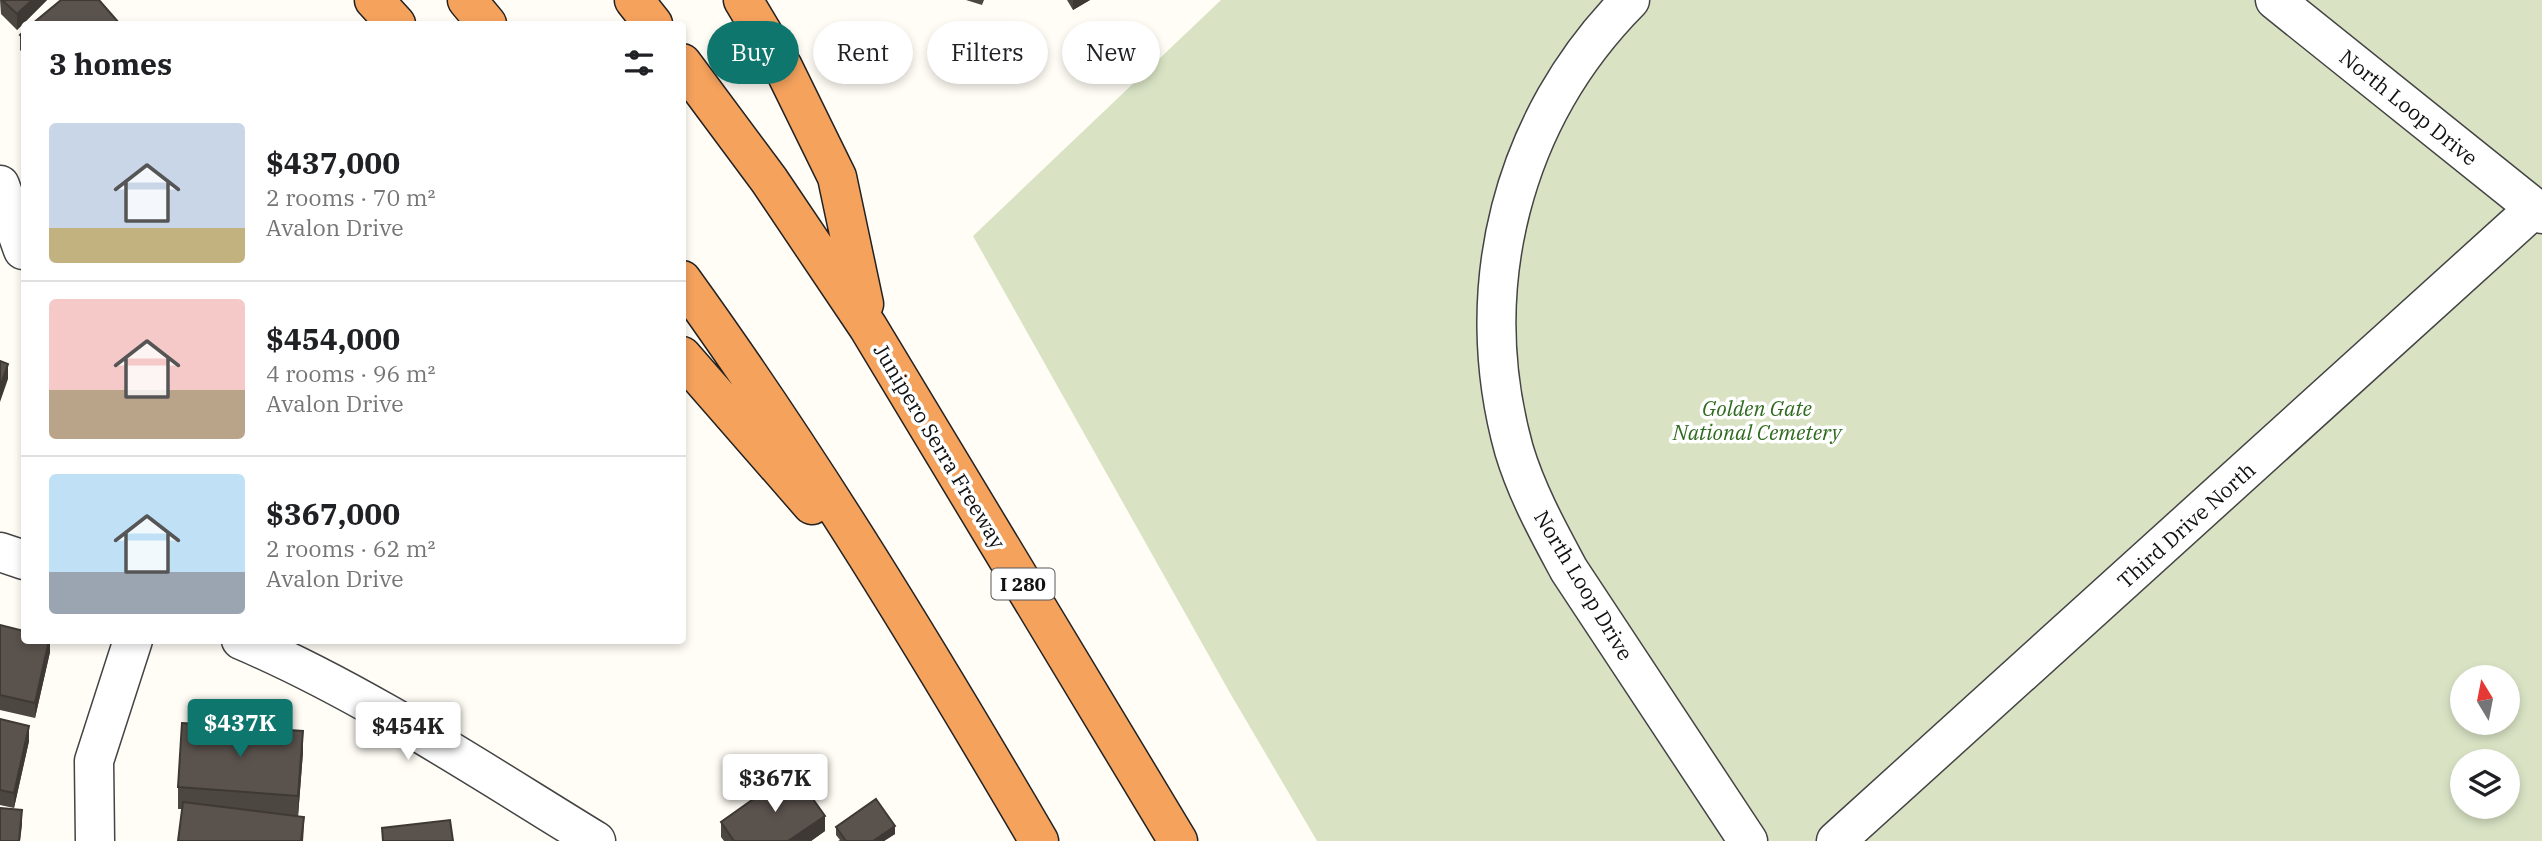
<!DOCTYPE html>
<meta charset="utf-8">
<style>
:root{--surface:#fff;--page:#f6f6f6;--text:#202124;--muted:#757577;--line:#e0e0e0;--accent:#0f766e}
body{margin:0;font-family:"IBM Plex Serif",serif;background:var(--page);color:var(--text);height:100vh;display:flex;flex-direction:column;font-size:26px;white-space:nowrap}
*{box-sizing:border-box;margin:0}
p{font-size:23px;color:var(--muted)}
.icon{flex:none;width:38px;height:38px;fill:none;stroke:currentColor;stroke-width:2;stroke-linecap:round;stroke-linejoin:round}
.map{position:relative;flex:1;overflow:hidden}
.sheet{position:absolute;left:21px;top:21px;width:665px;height:623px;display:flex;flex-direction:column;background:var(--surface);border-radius:7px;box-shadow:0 4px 10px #0003}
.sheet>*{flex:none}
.hud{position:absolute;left:707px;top:21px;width:665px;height:63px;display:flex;gap:14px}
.needle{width:46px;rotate:350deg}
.fabs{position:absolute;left:2450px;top:665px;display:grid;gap:14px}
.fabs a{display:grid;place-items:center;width:70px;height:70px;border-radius:50%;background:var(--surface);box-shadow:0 4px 10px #0003;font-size:35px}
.price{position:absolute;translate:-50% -60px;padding:0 16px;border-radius:7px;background:#fff;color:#222;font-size:23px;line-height:46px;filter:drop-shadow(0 2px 4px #0008)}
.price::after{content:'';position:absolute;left:50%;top:42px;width:21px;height:16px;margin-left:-10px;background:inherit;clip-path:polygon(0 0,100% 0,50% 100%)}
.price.on{background:var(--accent);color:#fff}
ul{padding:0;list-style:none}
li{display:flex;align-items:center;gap:21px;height:175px;padding:0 28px}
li+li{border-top:2px solid var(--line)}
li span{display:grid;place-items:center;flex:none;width:196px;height:140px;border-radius:7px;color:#555}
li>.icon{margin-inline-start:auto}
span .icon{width:84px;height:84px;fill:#fffc;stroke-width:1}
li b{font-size:30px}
h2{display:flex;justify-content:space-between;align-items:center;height:84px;padding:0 28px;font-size:30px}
.tag{padding:0 24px;border-radius:32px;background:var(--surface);box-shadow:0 4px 10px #0003;font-size:24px;line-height:63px}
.tag.on{background:var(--accent);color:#fff}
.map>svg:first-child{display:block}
.cemetery{fill:#d9e3c4;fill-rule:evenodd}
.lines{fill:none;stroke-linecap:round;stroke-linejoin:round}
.minor-casing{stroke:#444;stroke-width:41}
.tertiary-casing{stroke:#444;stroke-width:41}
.motorway-casing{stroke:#222;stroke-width:41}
.minor{stroke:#fff;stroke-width:38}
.tertiary{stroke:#fff;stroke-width:38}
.motorway{stroke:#f5a25d;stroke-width:38}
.wall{fill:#4d4742}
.shaded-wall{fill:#3f3936}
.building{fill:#5a524d;stroke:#3f3936;stroke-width:2}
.labels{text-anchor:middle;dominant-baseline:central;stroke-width:7;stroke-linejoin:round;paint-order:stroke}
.shield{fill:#fff;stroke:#585858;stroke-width:2}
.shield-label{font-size:19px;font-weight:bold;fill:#111}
.street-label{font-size:21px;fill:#111;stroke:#fff}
.park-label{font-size:21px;font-style:italic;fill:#2f6b1f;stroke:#fff}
</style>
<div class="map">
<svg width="2542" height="841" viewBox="0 0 2542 841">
<rect width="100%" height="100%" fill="#fffdf5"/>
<path class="cemetery" d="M1221 0H2542V841H1317L1230 693 973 236ZM2462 677H2508V723H2462ZM2462 761H2508V807H2462Z"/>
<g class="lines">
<g class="minor-casing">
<path id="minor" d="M1630 0C1512 119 1469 288 1514 450 1527 493 1548 531 1569 570L1748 841
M2275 0 2542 214
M0 185 23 250
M95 841 94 761 133 640
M1836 841 2535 208"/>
</g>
<g class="tertiary-casing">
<path id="tertiary" d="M0 552 24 560
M241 640C363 692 483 772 596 841"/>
</g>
<g class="motorway-casing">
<path id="motorway" d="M374 0 396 24
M467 0 487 24
M634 0 653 24
M743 0 783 67 837 177 864 304
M682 63 769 180 868 327 1178 841
M682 280C812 460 927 650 1039 841
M682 356 812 505"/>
</g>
<use href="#minor" class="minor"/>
<use href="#tertiary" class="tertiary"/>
<use href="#motorway" class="motorway"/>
</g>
<path class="wall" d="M0 0H47L17 30 1 14Z
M966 0H984L982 5Z
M1067 0H1090L1073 10Z
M24 31V54L20 50V35Z
M22 376H24V402L22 391Z
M0 625 50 640V652L35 718 0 710Z
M0 719 29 741 14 808 0 805Z
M303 752 298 816 304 817 303 841H178L182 809H178V787Z
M721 822 825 831 811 841H724L721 837Z
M836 827 895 834 884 841H838L840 840 836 835Z"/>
<path class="shaded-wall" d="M32 0H47L17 30V14Z
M1073 0H1090L1073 10Z
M8 364V379L0 402V387Z
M49 640H50V652L35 718V703Z
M29 726V741L14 808V793Z
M303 731V752L298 817V796Z
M22 810V825L20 841H19Z
M825 816V831L811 841H788Z
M304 817 303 841H301Z
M895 826V834L884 841H873Z"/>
<path class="building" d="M2 0H32L17 14Z
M61 0H99L120 24H32Z
M24 31V39L20 35Z
M0 361 8 364 0 387Z
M0 625 24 631V640H49L35 703 0 695Z
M0 719 29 726 14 793 0 790Z
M182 723 303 731 298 796 178 787Z
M793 771 825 816 788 841H734L721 822Z
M876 799 895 826 873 841H846L836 827Z
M183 802 304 817 301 841H178Z
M0 808 22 810 19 841H0Z
M450 820 453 841H383L382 828Z"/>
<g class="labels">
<rect class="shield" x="991.5" y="568.5" width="63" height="31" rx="5"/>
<g class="shield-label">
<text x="1023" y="584">I 280</text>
</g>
<g class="street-label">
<text transform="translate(2409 107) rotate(39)">North Loop Drive</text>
<text transform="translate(940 446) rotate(59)">Junipero Serra Freeway</text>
<text transform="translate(2186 525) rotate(-42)">Third Drive North</text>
<text transform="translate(1584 585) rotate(59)">North Loop Drive</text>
</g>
<g class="park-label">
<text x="1757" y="408">Golden Gate<tspan x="1757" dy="24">National Cemetery</tspan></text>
</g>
</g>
</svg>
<div class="fabs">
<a><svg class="needle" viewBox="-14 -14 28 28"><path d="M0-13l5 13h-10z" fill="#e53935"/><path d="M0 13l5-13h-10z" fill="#757577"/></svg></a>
<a><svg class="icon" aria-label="layers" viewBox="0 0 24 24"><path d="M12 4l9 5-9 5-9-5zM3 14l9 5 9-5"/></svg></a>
</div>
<b class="price on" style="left:240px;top:759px">$437K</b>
<b class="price" style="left:408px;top:762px">$454K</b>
<b class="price" style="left:775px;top:814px">$367K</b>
<div class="hud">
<a class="tag on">Buy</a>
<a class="tag">Rent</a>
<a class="tag">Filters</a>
<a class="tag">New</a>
</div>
<section class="sheet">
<h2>3 homes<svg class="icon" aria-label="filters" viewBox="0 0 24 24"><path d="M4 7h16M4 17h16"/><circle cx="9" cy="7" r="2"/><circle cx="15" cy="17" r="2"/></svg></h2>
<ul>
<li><span style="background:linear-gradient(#c9d6e8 75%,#c2b280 0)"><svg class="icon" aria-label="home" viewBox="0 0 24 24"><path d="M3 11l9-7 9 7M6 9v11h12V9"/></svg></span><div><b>$437,000</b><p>2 rooms · 70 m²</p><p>Avalon Drive</p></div></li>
<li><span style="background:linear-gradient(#f6c9c9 65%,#b9a48a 0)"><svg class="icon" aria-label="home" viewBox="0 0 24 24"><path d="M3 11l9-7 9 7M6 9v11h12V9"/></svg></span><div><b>$454,000</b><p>4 rooms · 96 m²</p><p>Avalon Drive</p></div></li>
<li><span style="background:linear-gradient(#bfe0f5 70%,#9aa5b1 0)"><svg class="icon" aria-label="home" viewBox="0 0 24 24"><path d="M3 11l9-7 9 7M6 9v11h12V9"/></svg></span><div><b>$367,000</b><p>2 rooms · 62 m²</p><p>Avalon Drive</p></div></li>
</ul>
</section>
</div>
